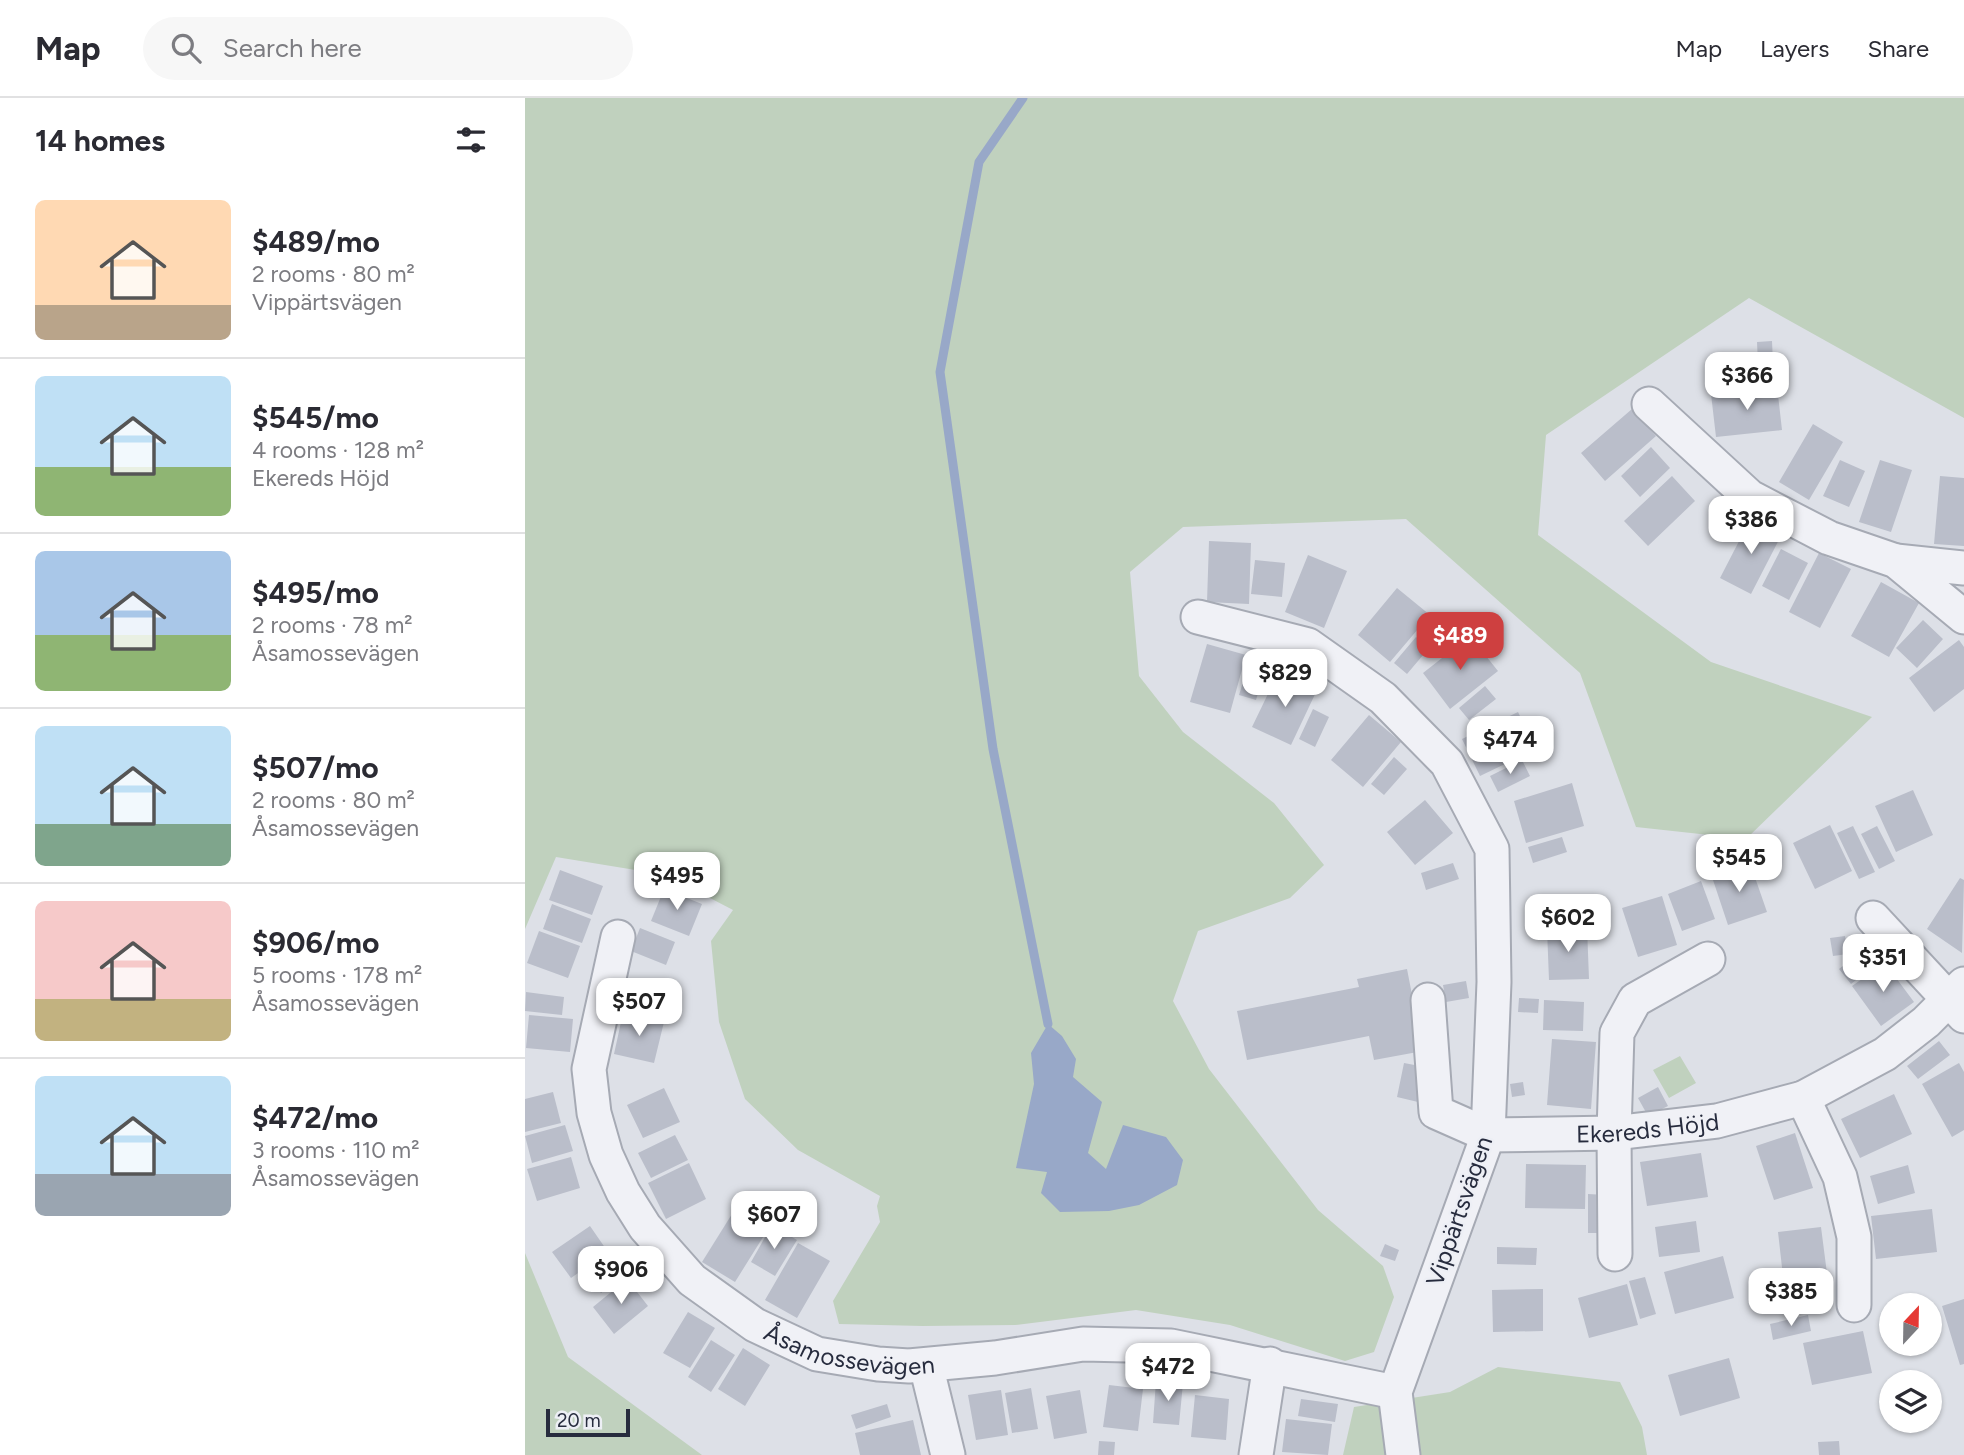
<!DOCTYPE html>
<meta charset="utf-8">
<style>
:root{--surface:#fff;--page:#f7f7f7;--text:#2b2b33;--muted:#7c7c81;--line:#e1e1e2;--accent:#ce4040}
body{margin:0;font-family:Figtree,sans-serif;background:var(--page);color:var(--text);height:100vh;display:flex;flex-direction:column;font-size:26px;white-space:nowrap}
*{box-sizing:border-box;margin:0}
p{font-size:23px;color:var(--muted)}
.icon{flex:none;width:38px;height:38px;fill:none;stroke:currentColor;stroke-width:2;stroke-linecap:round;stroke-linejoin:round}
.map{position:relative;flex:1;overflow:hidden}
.details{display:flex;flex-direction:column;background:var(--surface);width:525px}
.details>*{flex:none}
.needle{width:46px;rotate:22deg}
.buttons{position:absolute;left:1354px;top:1195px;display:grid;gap:14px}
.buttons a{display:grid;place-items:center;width:63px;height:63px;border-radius:50%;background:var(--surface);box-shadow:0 2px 5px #0004;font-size:35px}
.scale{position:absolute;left:21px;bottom:18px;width:84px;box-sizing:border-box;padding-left:7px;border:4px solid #272c3e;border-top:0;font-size:19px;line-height:24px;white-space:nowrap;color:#272c3e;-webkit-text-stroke:5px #edeff5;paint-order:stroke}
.price{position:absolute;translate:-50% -60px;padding:0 16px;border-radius:14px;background:#fff;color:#222;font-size:23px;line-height:46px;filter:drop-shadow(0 2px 4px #0008)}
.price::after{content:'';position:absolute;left:50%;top:42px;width:21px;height:16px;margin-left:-10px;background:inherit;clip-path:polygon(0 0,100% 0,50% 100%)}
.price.active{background:var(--accent);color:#fff}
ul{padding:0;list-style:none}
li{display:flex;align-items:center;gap:21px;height:175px;padding:0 35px}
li+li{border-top:2px solid var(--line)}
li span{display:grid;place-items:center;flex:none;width:196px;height:140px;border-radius:10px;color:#555}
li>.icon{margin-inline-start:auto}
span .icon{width:84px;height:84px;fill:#fffc;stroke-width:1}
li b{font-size:30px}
h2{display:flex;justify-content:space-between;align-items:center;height:84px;padding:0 35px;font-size:30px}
header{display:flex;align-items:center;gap:42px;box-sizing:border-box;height:98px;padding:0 35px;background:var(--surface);border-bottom:2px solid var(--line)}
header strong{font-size:33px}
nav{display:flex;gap:38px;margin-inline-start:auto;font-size:24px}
.search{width:490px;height:63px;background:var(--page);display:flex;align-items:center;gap:18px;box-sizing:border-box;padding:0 24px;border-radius:38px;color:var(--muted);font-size:26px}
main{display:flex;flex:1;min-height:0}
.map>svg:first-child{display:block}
.green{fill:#c0d1be}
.water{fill:#98a8c8}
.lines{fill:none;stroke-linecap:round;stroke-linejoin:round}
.stream{stroke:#98a8c8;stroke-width:9}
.building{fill:#babeca}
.minor-casing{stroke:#a6aab4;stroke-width:37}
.minor{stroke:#f0f1f6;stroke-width:33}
.labels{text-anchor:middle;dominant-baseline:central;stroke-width:5;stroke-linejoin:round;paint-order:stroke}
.street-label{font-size:24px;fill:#272c3e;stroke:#edeff5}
</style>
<header>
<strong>Map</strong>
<div class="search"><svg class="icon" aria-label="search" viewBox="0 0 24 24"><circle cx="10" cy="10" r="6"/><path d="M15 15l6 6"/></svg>Search here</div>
<nav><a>Map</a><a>Layers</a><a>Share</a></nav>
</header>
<main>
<section class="details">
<h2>14 homes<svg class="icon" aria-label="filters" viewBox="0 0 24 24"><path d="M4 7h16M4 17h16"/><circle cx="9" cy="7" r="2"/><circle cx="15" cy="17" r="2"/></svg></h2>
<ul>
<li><span style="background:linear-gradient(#ffd9b3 75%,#b9a48a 0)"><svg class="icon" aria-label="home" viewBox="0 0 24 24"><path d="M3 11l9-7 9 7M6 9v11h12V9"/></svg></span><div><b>$489/mo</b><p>2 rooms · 80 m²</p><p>Vippärtsvägen</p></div></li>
<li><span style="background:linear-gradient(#bfe0f5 65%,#8fb573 0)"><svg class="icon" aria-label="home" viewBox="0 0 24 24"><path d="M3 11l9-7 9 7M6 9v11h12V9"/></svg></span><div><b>$545/mo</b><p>4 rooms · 128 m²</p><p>Ekereds Höjd</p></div></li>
<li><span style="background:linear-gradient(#a9c7e8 60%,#8fb573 0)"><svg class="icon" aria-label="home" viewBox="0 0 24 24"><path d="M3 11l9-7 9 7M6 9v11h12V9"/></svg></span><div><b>$495/mo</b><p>2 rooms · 78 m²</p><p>Åsamossevägen</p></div></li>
<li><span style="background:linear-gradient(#bfe0f5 70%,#7fa58c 0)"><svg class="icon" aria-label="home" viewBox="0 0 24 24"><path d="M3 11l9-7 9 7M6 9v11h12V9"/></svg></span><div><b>$507/mo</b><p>2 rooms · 80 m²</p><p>Åsamossevägen</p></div></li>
<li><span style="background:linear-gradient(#f6c9c9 70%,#c2b280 0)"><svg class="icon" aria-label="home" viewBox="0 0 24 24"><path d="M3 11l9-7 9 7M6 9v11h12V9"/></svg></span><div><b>$906/mo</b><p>5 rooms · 178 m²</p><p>Åsamossevägen</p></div></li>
<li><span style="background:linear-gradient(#bfe0f5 70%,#9aa5b1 0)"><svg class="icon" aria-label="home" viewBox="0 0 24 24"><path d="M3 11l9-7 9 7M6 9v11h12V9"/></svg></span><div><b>$472/mo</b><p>3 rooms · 110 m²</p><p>Åsamossevägen</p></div></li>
</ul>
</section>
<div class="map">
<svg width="1439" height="1357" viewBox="0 0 1439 1357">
<rect width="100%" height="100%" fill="#dde0e7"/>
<path class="green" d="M0 0H1439V320L1224 200 1021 337 1013 437 1186 564 1347 619 1221 741 1111 729 1055 575 881 421 658 429 605 474 614 578 658 634 749 705 799 767 765 800 673 833 648 903 684 971 793 1112 858 1168 869 1199 849 1254 820 1263 705 1227 611 1212 490 1227 398 1228 314 1226 308 1203 355 1124 352 1108 355 1098 273 1052 220 1001 194 924 186 843 208 812 141 777 31 759 0 831Z
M1155 958 1171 985 1144 1000 1128 972Z
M0 1155 43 1259 177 1357H0Z
M973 1269 1095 1284 1117 1329 1122 1357H818L829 1309 925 1294Z"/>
<path class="water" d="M523 926 537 938 551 961 548 979 577 1004 563 1055 581 1071 598 1027 641 1039 658 1062 652 1087 614 1107 584 1113 535 1114 516 1095 522 1074 491 1070 509 986 506 955Z"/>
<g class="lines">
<path class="stream" d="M498 0 454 64 415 274 468 651 523 926"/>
</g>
<path class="building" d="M1247 243 1248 265 1233 266 1232 244Z
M1252 288 1257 332 1191 339 1186 296Z
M1107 311 1131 338 1080 383 1056 355Z
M1288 326 1318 344 1284 402 1254 384Z
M1126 349 1145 370 1115 399 1096 378Z
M1315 362 1340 373 1324 409 1298 398Z
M1355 362 1387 372 1366 434 1334 424Z
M1147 378 1170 403 1123 448 1099 423Z
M1415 378 1439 380V448L1409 446Z
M1226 420 1257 436 1226 496 1195 480Z
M684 443 726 445 724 506 682 504Z
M1256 451 1283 465 1264 502 1237 488Z
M1294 455 1326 471 1295 530 1264 514Z
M783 457 822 473 799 530 760 514Z
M730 462 760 465 757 499 726 496Z
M1356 484 1394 505 1364 559 1326 538Z
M872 490 905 517 865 564 833 537Z
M1398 522 1418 541 1392 570 1371 550Z
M945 538 973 573 925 611 898 575Z
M891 539 904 550 882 576 869 565Z
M1434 542 1439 549V591L1409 614 1384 580Z
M682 546 721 557 705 615 665 604Z
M724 565 741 570 731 602 714 597Z
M753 575 792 592 766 647 727 629Z
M960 588 971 601 944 622 934 610Z
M788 611 804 619 790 649 774 641Z
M993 614 1011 651 955 678 937 641Z
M844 617 876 644 838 689 806 662Z
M869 659 882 671 859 697 846 686Z
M997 662 1005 678 973 694 965 678Z
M1047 685 1059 728 1001 745 989 703Z
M1388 692 1408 737 1371 754 1350 708Z
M900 702 928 735 890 767 862 734Z
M1305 727 1327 773 1290 791 1268 745Z
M1328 728 1350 774 1334 781 1312 735Z
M1352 728 1370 763 1354 771 1336 736Z
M1037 739 1042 754 1008 765 1003 749Z
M928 765 934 781 901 792 896 775Z
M1225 765 1242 814 1203 827 1187 779Z
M35 772 78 788 67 817 24 802Z
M1435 780 1439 782 1437 855 1402 831Z
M1176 783 1190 821 1157 833 1143 796Z
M139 791 177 806 164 838 126 823Z
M1137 798 1152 847 1113 859 1097 810Z
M27 806 66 821 57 845 18 831Z
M1062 829 1064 881 1024 882 1022 831Z
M115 830 150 844 141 867 106 853Z
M14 833 55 848 43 880 2 865Z
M1320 838 1323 856 1308 858 1305 840Z
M1345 846 1357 861 1326 886 1314 871Z
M1360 865 1389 904 1356 928 1327 888Z
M882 871 898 953 849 962 844 938 722 962 712 913 834 889 832 881Z
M941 883 944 900 921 904 918 887Z
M96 891 132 900 128 918 92 910Z
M1 894 39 899 37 917 0 913Z
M994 900 1014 901 1013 915 993 914Z
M1019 902 1059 904 1058 933 1018 932Z
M98 915 139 924 129 965 89 956Z
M4 917 48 921 45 954 1 950Z
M1027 941 1071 944 1066 1011 1022 1007Z
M1414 943 1425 957 1393 981 1382 968Z
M879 965 900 969 893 1004 872 999Z
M1434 965 1439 974V1032L1427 1039 1397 986Z
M998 984 1000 997 987 999 985 986Z
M1133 989 1143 1008 1123 1018 1113 1000Z
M139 990 155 1024 118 1040 102 1007Z
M28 994 36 1025 0 1034V1001Z
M1369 996 1387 1036 1335 1060 1316 1021Z
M40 1027 48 1053 7 1065 0 1038Z
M1270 1035 1288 1090 1249 1102 1231 1048Z
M150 1037 163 1062 126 1080 113 1055Z
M1176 1055 1183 1099 1122 1108 1115 1064Z
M46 1059 55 1090 12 1103 2 1071Z
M164 1065 181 1101 141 1121 123 1085Z
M1001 1066 1061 1067 1060 1111 1000 1110Z
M1383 1067 1390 1095 1353 1106 1345 1078Z
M1063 1096 1081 1097V1135H1063Z
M212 1108 245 1128 210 1184 177 1164Z
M1407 1111 1412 1154 1351 1161 1346 1118Z
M1171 1123 1175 1154 1134 1159 1130 1129Z
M247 1127 272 1142 250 1178 226 1164Z
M65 1128 83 1154 46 1180 27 1154Z
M1296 1129 1304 1191 1260 1196 1253 1134Z
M273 1145 305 1163 272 1220 240 1202Z
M860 1146 874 1152 870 1163 855 1158Z
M92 1149 108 1169 76 1195 60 1174Z
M972 1149 1012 1150 1011 1167 972 1166Z
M1198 1158 1209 1200 1150 1216 1139 1174Z
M1120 1179 1131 1216 1115 1221 1104 1183Z
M102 1181 123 1208 89 1236 68 1209Z
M1102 1186 1113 1227 1064 1240 1053 1200Z
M1018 1191V1233L968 1234 967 1192Z
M1439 1201V1266L1435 1267 1417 1208Z
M163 1214 190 1230 165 1270 138 1255Z
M1283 1217 1286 1233 1248 1242 1245 1226Z
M1338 1233 1347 1275 1287 1287 1278 1245Z
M186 1242 210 1257 186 1294 163 1279Z
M218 1250 245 1267 220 1308 193 1291Z
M1204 1260 1215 1300 1155 1318 1143 1277Z
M631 1283 658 1285 654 1327 628 1325Z
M584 1287 618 1291 613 1333 578 1329Z
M506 1290 513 1331 487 1335 480 1295Z
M476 1292 483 1337 451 1342 443 1297Z
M555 1292 562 1335 529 1341 521 1298Z
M670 1297 704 1301 701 1342 666 1339Z
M776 1301 813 1306 810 1324 773 1318Z
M362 1306 366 1319 331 1331 326 1317Z
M761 1321 807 1326 803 1357 757 1354Z
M388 1322 396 1357H335L330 1335Z
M574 1343 590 1344 589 1357H573Z
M1314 1343 1315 1357H1294L1293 1344Z"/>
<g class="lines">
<g class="minor-casing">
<g id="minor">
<path d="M1124 306 1225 399 1304 440 1371 463 1439 519"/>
<path d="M1371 463 1439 470"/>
<path d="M673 519 783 547 858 600 922 665 967 751 969 884 963 1037 870 1294 878 1357"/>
<path d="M1348 820 1439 918"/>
<path id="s1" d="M93 839 64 971 69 1015 81 1057 98 1094 120 1129 167 1182 230 1227 292 1256 353 1266 384 1268 470 1260 558 1246 646 1248 870 1294"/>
<path id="s2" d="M903 902 911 1014 963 1037 1089 1035 1192 1023 1278 1000 1360 956 1401 924 1439 886"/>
<path d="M1278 1000 1315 1079 1329 1139V1207"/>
<path d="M1090 1156 1089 1035 1092 935 1110 902 1183 861"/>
<path d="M401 1267 423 1357"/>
<path d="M731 1357 745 1266"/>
</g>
</g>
<use href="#minor" class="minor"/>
</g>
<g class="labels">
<g class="street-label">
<text stroke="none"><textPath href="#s2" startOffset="329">Ekereds Höjd</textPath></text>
<text transform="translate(934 1113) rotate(-71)">Vippärtsvägen</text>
<text stroke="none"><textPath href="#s1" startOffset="553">Åsamossevägen</textPath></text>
</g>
</g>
</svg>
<div class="buttons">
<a><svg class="needle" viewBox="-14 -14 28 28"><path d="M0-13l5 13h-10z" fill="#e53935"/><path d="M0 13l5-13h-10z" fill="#7c7c81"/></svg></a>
<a><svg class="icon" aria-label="layers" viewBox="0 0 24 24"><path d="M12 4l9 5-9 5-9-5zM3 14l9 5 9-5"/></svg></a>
</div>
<div class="scale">20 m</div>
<b class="price" style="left:1222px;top:314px">$366</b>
<b class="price" style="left:1226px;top:458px">$386</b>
<b class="price active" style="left:935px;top:574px">$489</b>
<b class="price" style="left:760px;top:611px">$829</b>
<b class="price" style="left:985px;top:678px">$474</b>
<b class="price" style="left:1214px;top:796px">$545</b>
<b class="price" style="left:152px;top:814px">$495</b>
<b class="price" style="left:1043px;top:856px">$602</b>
<b class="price" style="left:1358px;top:896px">$351</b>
<b class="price" style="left:114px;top:940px">$507</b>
<b class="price" style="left:249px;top:1153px">$607</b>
<b class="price" style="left:96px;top:1208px">$906</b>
<b class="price" style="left:1266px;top:1230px">$385</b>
<b class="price" style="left:643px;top:1305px">$472</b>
</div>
</main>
